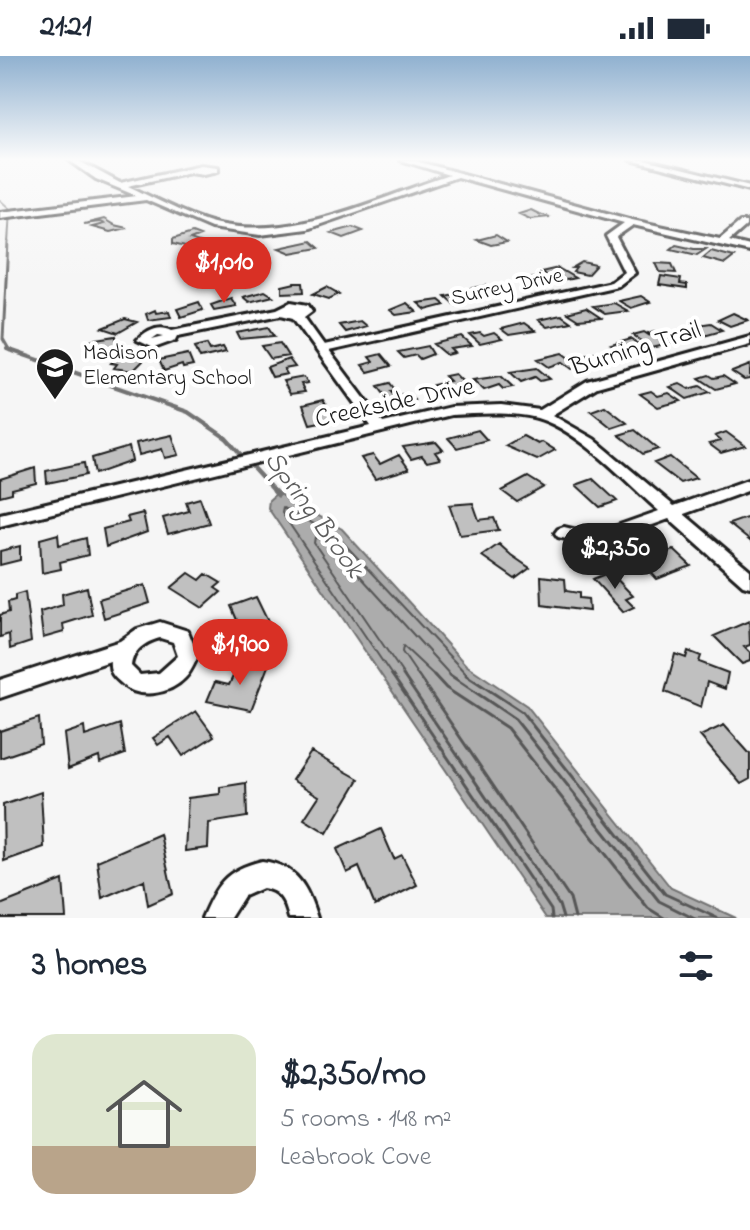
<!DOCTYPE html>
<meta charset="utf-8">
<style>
:root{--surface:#fff;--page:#f6f6f7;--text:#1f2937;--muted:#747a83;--accent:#d93025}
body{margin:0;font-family:"Indie Flower",sans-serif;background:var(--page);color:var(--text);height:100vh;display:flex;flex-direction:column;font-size:30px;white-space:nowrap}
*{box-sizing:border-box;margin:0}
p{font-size:26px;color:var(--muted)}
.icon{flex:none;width:44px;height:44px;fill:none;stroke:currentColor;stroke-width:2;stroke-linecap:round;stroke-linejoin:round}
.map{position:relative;height:862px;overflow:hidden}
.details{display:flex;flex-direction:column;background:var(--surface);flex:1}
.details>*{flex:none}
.price{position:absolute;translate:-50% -68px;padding:0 18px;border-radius:28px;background:var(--accent);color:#fff;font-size:26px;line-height:52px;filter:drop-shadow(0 2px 4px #0008)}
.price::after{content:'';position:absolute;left:50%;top:48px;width:24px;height:18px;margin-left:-12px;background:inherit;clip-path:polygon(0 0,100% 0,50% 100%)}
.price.selected{background:#222;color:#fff}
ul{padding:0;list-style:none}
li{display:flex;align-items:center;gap:24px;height:200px;padding:0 32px}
li span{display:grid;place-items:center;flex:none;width:224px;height:160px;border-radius:24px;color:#555}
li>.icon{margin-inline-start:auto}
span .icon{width:96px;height:96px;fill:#fffc;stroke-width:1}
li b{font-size:34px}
h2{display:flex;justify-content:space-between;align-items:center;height:96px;padding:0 32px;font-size:34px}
.status{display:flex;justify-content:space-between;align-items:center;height:56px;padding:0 40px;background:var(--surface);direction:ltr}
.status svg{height:22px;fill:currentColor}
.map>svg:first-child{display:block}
.water{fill:#acacac;stroke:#727272;stroke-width:2}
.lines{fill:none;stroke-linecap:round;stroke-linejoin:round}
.shore-far1{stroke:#565656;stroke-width:2}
.shore{stroke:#565656;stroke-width:3}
.stream-far3{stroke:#727272;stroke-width:2}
.stream-far2{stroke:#727272;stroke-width:3}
.stream-far1{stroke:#727272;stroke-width:4}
.stream{stroke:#727272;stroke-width:5}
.building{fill:#c0c0c0;stroke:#1c1c1c;stroke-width:2}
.minor-casing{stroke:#1c1c1c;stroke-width:6}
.minor{fill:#fff;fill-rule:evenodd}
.labels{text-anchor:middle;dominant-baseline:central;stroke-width:8;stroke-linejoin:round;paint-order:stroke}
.far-street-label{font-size:22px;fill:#1c1c1c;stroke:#fff}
.far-poi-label{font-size:22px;fill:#1c1c1c;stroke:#fff;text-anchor:start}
.street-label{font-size:26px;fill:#1c1c1c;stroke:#fff}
.water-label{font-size:28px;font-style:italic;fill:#5d5d5d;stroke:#fff}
</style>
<div class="status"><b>21:21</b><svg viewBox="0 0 49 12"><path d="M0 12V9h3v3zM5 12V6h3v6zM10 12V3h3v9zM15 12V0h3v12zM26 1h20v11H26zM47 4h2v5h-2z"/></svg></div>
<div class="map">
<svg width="750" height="862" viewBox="0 0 750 862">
<rect width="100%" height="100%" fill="#f6f6f6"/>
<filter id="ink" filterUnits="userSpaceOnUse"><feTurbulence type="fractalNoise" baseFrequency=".0125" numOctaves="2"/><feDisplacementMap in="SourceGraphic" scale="16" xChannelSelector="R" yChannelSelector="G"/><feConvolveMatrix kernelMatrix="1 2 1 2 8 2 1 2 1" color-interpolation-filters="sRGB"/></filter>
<g filter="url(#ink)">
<path class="water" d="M277 437 342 473 466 609 527 650 671 832 736 862H546L268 452 269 444Z"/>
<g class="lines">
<path class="shore-far1" d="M393 621 282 457 283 452 337 480 469 621
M405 621 314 487 315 481 331 488 452 621
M419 621 402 596 403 590 436 621"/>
<path class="shore" d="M392 619 551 854 552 862
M403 619 559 849 563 862
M418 619 570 843 575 862
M434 619 446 632 507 672 648 852 664 862
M450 619 515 663 659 845 693 862
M466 619 522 656 665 838 717 862"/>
<path class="stream-far3" d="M0 144 10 153 8 188"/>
<path class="stream-far2" d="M8 186 3 283 10 295"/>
<path class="stream-far1" d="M7 293 188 356 226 382 276 437"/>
<path class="stream" d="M274 435 278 439"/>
</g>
<path class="building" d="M531 154 539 158 550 161 530 163 519 158Z
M104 163 114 169 127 172 110 176 92 171 104 168 100 166 84 168Z
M353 171 363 175 344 182 331 177Z
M192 177 200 180 190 184 199 187 189 192 173 188V183Z
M496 179 507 186 491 189 477 184Z
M311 185 319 192 291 197 279 192Z
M676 189 694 193H706L697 199 671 193Z
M711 195 734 201 725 208 703 202Z
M582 206 596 209 587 219 573 216 576 212H572Z
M656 207 672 208 676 217 660 216Z
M558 212 575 222 556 226 541 216Z
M661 220 681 223 680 228 687 229V233L659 229Z
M541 221 548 225 533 232 523 224Z
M295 227H303L304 236 282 237V230Z
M489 229 500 237 488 240 469 233Z
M327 231 339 238 329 243 313 238Z
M265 235 273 240 249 246 243 241Z
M464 236 469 240 461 242 466 246 455 249 445 240Z
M641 240 650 246 631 252 619 245Z
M231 242 236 250 214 254 211 249Z
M439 244 445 249 426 254 418 247Z
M199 246 203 254 181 261 177 253Z
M407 247 417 256 396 259 390 254Z
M614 247 628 255 605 258 593 250Z
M586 252 601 262 578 264 567 257Z
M155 254 156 257 169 255 171 261 148 264 146 258Z
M733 257 748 264 730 270 718 264Z
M561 259 571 266 547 271 538 264Z
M125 263 137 266 118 277 103 272Z
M360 265 366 270 345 276 339 269Z
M524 267 535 275 509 279 501 273Z
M711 267 722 274 704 279 690 270Z
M269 271 275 280 240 283 237 277Z
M685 273 695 279 679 285 667 278Z
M655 275 674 287 652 292 633 279 644 276 650 280 648 277Z
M480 277 484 280 494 277 502 283 480 288 470 279Z
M116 280 117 293 97 296 96 288 90 289V284Z
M462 281 472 290 451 293 455 297 447 299 434 288Z
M631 283 645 293 621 295 611 289Z
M280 287 288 300 271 303 262 290Z
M207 288 210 294 223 291 226 296 200 302 195 291Z
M428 290 433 298 420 303 416 299 404 302 398 296Z
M609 293 621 301 596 305 587 298Z
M563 297 581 310 572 313 563 306 549 311 538 303Z
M188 298 193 310 183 312 182 309 164 315 159 304Z
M381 298 391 310 368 316 362 309 373 306 369 301Z
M119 299 145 303 133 315 114 312 117 308 111 307Z
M289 303 295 311 284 313 287 318 272 321 267 311Z
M750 309V323L744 324 732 316Z
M537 312 550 323 540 325 535 321 521 326 510 316Z
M455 318 469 332 441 338 433 329 450 325 445 320Z
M709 319 714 322 723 320 735 328 716 333 699 322Z
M501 320 513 331 503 333 499 329 484 334 473 324Z
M304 321 308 327 301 328 305 336 290 338 283 325Z
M390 327 396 335 391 336 394 340 408 337 414 344 392 349 378 330Z
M680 328 689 333 700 330 710 336 687 343 670 331Z
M651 335 658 340 669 337 681 345 658 351 640 338Z
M323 344 335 363 310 368 303 349Z
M605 350 627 367 612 372 591 355Z
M478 374 487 384 457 392 448 382Z
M635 374 658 393 643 398 619 379Z
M726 376 745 390 721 397 709 388 721 385 715 380Z
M172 379 179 399 165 402 162 393 139 399 136 387Z
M523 380 538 388 542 386 555 394 537 404 505 390Z
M436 386 443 394 435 396 440 403 427 406 422 400 411 403 403 391Z
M129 391 132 405 95 418 92 402Z
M373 399 380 408 399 399 409 413 375 423 361 402Z
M670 401 696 422 680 427 654 407Z
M84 407 86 419 47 427 46 415Z
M35 412 36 427 12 433V437L0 440V423Z
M528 421 544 431 517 446 502 435Z
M593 423 617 445 600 451 576 429Z
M200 442 209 467 168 478 163 462 189 455 186 446Z
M473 447 479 464 494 462 499 474 460 479 449 449Z
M143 457 147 476 106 491 103 473 129 466 127 461Z
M746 462 750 465V485L729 468Z
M58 478 59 489 86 482 88 499 60 506 61 513 42 517 40 483Z
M499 488 511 499 530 512 515 523 482 500Z
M20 490V504L0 509V495Z
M674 494 691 510 657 523 641 506Z
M610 516 633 540 626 543 634 551 623 556 593 523Z
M189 517 200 524 206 518 221 527 215 532 221 536 203 552 171 532Z
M541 520 565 523 566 535 579 537V542L588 543 589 555 542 549Z
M145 529 150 547 104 562 99 543Z
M87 531 92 559 63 568 64 576 43 582 40 556 63 549 62 538Z
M25 536 31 586 10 593 9 578 0 581V559L9 556 8 546 15 544V539Z
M256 541 271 572 227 587 223 577 240 571 231 550Z
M749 565 750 589 744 591 750 597V605L742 608 714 580Z
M688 595 701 600 699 606 728 617 725 633 707 626 701 651 665 636 675 598 686 602Z
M240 605 268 610 251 654 207 645 215 626 229 629Z
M196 655 214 680 183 700 170 681 158 689 153 682Z
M39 662 41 688 0 702V675Z
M120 668 125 698 100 707 99 701 68 713 64 678 84 671 85 680Z
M724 669 750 698V723L741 728 700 680Z
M311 696 359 723 327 777 304 763 319 740 292 724Z
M246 727 247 761 209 767 208 792 185 795 188 742 220 738V731Z
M41 736 44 791 4 805 3 749Z
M381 773 394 803 402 799 417 829 375 850 359 811 347 817 337 793Z
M160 778 173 838 148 849 144 824 102 842 97 805Z
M63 824 66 862H0V849Z"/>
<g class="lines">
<g class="minor-casing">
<path id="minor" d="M69 104H77L120 127 201 109 218 111V115L204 118 190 116 128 130C154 142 191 162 218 168 296 184 376 143 449 119L400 104H412L632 164 720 183 740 166H746V170L729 185 750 190V196L633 169 616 181 635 217 618 230 329 295 383 367 451 351 501 349 540 354 587 325 750 280V288L597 331 552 359 594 383 674 450 750 423V434L684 458 750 514V531L743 529 669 463 595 490 558 481 555 477 558 473 564 471 594 478 659 455C626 426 579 374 537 362 509 355 479 358 451 359L0 470V458L371 370 293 262 281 259 178 280 176 284 154 292 137 284C147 274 159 267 172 274L277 253 291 246 308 249 312 255 304 261 324 289 611 226 624 216 606 180 624 167 457 121 307 173 260 179 211 172 146 144 0 162V156L137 140 96 123ZM158 279 164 280 152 283Z
M631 104H644L750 130V134Z
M160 566 188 575 198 600C194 608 191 616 185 622 169 639 137 644 121 627 113 620 109 616 110 605L0 642V624L120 585 137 573ZM160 582 173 586 178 600 159 617 140 619 131 610C133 594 145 586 160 582Z
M262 805C297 810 307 830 317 862H289C285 846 280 834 262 832L244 840 230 862H202C216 829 225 814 262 805Z"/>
</g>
<use href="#minor" class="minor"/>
</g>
</g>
<linearGradient id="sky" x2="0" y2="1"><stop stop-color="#90b1d0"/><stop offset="0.46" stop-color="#fbfbfb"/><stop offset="1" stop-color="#fbfbfb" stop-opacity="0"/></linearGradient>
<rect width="750" height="225" fill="url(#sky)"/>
<defs>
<g id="school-pin" transform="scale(2)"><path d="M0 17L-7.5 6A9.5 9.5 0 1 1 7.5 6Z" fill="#1c1c1c" stroke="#fff"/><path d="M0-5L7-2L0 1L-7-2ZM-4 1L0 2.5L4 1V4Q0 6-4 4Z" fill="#fff"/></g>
</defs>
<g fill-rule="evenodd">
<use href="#school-pin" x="55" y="311"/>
</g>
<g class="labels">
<g class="far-street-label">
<text transform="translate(507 232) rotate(-12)">Surrey Drive</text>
</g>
<g class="far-poi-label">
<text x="83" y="298">Madison<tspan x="83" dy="25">Elementary School</tspan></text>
</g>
<g class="street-label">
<text transform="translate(636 294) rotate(-17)">Burning Trail</text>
<text transform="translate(395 348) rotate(-12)">Creekside Drive</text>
</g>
<g class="water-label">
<text transform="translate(313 459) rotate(54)">Spring Brook</text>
</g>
</g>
</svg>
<b class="price" style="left:224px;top:249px">$1,010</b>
<b class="price selected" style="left:615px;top:535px">$2,350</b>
<b class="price" style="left:240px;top:631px">$1,900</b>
</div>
<section class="details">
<h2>3 homes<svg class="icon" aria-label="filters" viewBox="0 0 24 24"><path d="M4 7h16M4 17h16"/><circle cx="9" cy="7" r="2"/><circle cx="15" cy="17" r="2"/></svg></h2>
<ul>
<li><span style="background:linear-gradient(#dfe7d0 70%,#b9a48a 0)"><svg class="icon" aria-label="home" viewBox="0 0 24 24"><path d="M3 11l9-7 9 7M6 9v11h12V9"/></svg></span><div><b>$2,350/mo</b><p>5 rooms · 148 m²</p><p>Leabrook Cove</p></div></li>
</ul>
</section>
